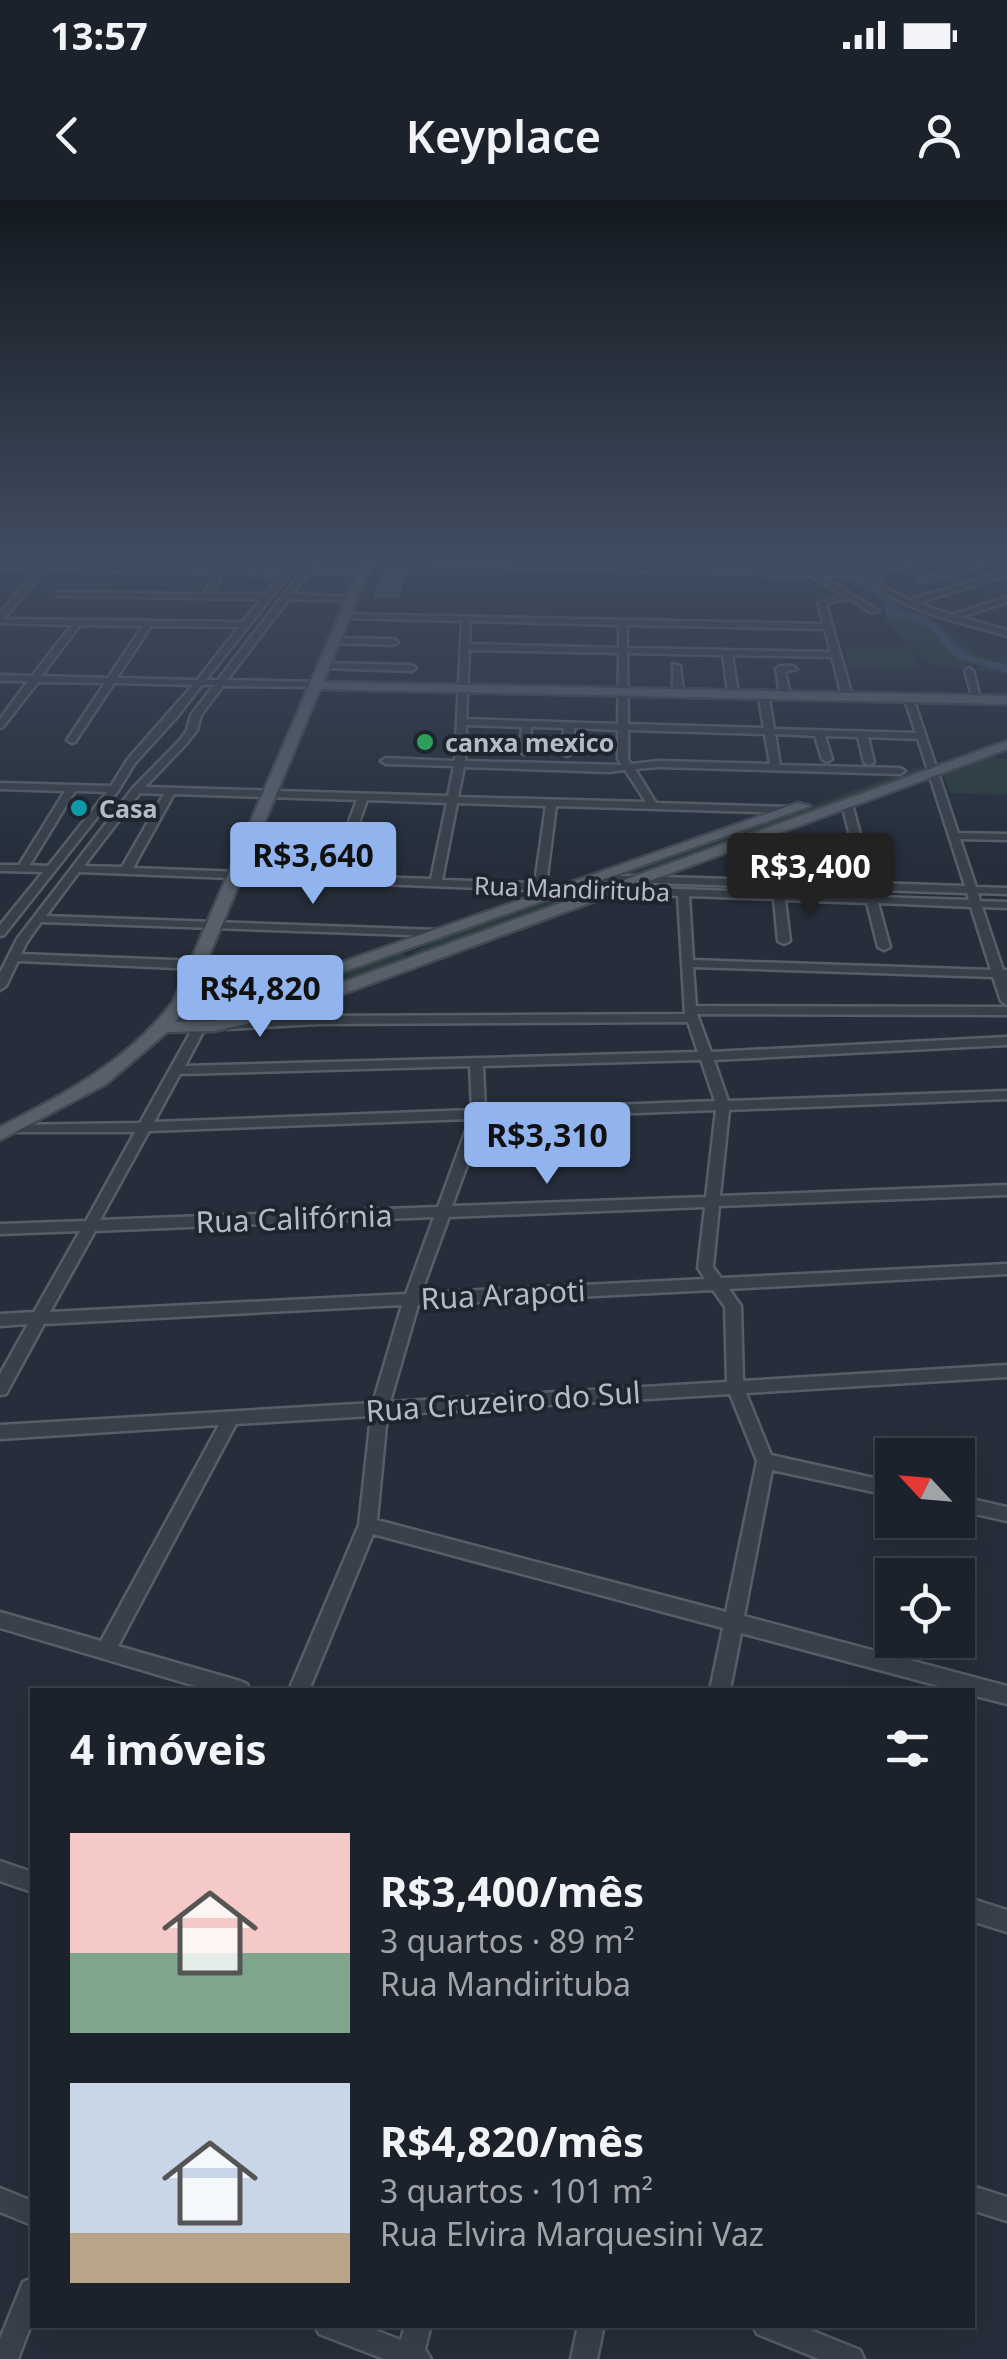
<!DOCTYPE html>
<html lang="pt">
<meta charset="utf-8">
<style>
:root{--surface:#1c222c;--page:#292f38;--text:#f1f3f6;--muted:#a0a4a9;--line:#3a3f48;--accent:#91b4ee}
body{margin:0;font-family:"Noto Sans",sans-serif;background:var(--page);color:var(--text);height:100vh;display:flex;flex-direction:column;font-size:38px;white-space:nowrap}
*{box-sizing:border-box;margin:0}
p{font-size:32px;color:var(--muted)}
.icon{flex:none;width:55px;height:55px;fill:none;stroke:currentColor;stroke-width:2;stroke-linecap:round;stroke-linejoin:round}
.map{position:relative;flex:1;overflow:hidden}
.drawer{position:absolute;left:30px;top:1488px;width:945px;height:640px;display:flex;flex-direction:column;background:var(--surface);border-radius:0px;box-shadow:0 10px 40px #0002,0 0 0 2px var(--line)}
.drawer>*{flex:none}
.needle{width:65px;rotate:296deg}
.buttons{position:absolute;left:875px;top:1238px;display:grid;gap:20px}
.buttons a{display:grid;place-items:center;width:100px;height:100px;border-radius:0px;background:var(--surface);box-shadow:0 10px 40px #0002,0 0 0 2px var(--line);font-size:50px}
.price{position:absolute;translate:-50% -85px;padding:0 22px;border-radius:10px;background:var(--accent);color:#111;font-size:32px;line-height:65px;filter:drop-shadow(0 2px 5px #0008)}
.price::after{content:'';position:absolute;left:50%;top:60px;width:30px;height:22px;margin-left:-15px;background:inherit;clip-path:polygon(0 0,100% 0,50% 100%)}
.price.current{background:#222;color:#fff}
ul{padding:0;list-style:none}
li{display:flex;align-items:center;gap:30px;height:250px;padding:0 40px}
li span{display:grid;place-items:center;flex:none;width:280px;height:200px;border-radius:0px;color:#555}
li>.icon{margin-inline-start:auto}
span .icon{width:120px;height:120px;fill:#fffc;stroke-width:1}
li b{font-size:42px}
h2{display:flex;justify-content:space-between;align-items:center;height:120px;padding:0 40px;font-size:42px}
.status{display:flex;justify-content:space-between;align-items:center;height:70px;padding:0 50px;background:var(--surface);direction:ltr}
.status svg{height:28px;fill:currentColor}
header{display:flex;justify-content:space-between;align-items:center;height:130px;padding:0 40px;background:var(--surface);font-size:45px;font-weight:600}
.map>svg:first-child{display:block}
.green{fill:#2a3c3d}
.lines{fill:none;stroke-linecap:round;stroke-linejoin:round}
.river{fill:#3c4b62;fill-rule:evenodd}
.building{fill:#47515e;stroke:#202731;stroke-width:2.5}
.minor-casing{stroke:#575e68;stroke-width:5}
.major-casing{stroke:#424953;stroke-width:5}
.minor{fill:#39404a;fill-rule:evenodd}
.major{fill:#575f6a;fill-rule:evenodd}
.leisure-dot{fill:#2e9e5b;stroke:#1e252f;stroke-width:4}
.culture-dot{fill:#0f9aa8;stroke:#1e252f;stroke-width:4}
.labels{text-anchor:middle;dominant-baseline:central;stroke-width:8;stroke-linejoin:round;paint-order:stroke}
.far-poi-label{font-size:25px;font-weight:bold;fill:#b4bbc6;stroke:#1e252f;text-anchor:start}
.far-street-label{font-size:25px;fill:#b4bbc6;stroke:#1e252f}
.street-label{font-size:30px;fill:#b4bbc6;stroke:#1e252f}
</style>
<div class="status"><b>13:57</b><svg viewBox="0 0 49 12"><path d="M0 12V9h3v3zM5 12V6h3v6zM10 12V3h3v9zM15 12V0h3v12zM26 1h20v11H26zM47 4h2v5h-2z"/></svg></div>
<header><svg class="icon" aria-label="back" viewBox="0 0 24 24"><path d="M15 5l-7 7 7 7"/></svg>Keyplace<svg class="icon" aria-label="person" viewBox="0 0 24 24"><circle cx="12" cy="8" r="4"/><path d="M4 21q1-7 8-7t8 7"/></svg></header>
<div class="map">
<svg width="1007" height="2159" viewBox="0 0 1007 2159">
<rect width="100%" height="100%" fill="#252e3a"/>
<path class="green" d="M847 375C857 381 866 377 876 382 915 404 951 433 987 458L1007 455V474L931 465 912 447 920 468 848 467 844 447 912 446 882 418 889 416C878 399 864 382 842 381 831 381 828 382 818 376Z
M989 557 1007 559V595L950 593 943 574Z
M921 566 923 572 638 678 618 676Z
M576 691 599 693 418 755 413 752 446 736Z
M402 751 408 758 307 798 296 788Z"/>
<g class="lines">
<path class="river" d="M829 356H841L845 368 894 396 897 411C948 415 935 434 966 452 977 459 995 461 1007 465V473L956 458 930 428 911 420 887 417 884 401 836 372Z"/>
</g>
<path class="building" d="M383 367 412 368 399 400 371 399Z"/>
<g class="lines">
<g class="minor-casing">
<path id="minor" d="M49 356H57L50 365 216 369 223 356H231L224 369 284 371 296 356H304L206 480H218L313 356H321L311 369 366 371V375H363L308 373 292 394 352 397 356 399 352 401 289 399 227 480 316 482 319 483V487L223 486 201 515 197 530 187 543 145 587 448 596 454 566 386 564 381 561 386 558 455 561 462 421 345 418 341 416 342 414 824 424 818 403 842 395 811 376 368 363 365 359 807 371 802 356H810L815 371H860L852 356H860L868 371 926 356H940L872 375 883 386 910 400 1007 370V375L918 403 952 415 1007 397V402L961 417 1007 430V436C957 421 902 412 863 376H822L879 411 872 413 848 398 826 404 852 496 847 499 842 496 832 457 732 455 738 492 733 495 728 492 723 455 627 453 628 524 764 528 758 493 763 490 768 493 774 529 916 533 904 497 912 495 958 633 1007 634V640L960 639 976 687 1007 688V694L978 693 980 701 1007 702V708L982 707 1003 770H1007V805L1001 801 993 777 693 767 696 806 1007 807V815L697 814 711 852 1007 837V845L714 860 728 901 1007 891V899L729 910 720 996 1007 985V995L719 1006 713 1067 721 1078 1007 1064V1074L729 1089 741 1106 743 1181 1007 1165V1177L746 1193 771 1255 892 1282V1296L772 1270 744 1416 1007 1486V1504L972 1495V1490H954L741 1433 730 1490H710L723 1428 373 1334 309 1490H289L359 1325 371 1216 236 1224 118 1446 240 1481 247 1484 250 1490H209L0 1428V1412L101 1441 219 1225 0 1239V1225L373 1203 402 1105 44 1124 6 1194 0 1195V1174L28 1124 0 1126V1114L34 1112 80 1031 0 1034V1024L86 1021 135 932H12L7 931 5 928 7 925 140 923 194 826 200 822 206 826 185 866 698 852 688 822 319 824 227 829 221 825 227 821 319 816 685 814 678 696 79 672 46 716 438 730 444 733 438 736 41 722 27 742 21 754 198 761 204 765 198 769 18 761 6 786 0 790V773L17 739 133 588 181 539 187 530 191 515 214 485H202L177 517 135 563 118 591 4 735 0 736V725L43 672 0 671V665H19L65 591 0 589V583L111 586 128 559 193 485 114 483 75 542 72 543 67 540 105 483 38 482 3 527 0 528V519L28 481H0V475L32 476 72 425 0 423V413L37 369 0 368V364L41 365ZM46 369 214 374 204 394 58 392V396H61L261 399 243 422 4 419ZM222 374 281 375 265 395 212 394ZM470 421 619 425V448L469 444ZM80 425 143 426 108 478 41 476ZM627 425 825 429 831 452 627 448ZM151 426 239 427 197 480 117 478ZM469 450 619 453 618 524 466 519ZM466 525 522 527 519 551 524 554 529 551 531 527 564 528 562 553 567 556 572 553 574 528 618 530V559L622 565 465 561ZM628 530 765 534 770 564 659 561 631 564 628 559ZM775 534 815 536 822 559 827 562 832 559 825 536 858 537 864 562 869 565 874 562 868 537 918 539 965 686 873 683 852 604 847 601 842 604 862 683 597 675 592 678 597 681 864 690 865 696 546 684 556 606 791 613 796 610 791 607 656 603 635 569 659 567 900 574 905 571 900 568 780 565ZM464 567 609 572 625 570 646 602 458 597ZM75 591 107 592 48 666 30 665ZM140 593 164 594 122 667 84 666ZM174 594 357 600 329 675 133 668ZM367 600 447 603 431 679 340 676ZM457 603 546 606 535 683 442 680ZM875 690 967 693 969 700 877 697ZM689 696 774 699 778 741 784 744 790 741 785 700 867 703 878 747 884 750 890 747 878 703 971 707 991 770 693 760ZM701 860 715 901 485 910 483 866ZM470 866 472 910 154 922 180 874ZM716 910 706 997 452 1006 484 919ZM470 919 438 1007 100 1020 149 931ZM705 1007 698 1068 705 1079 421 1093 449 1017ZM434 1017 406 1094 50 1112 95 1031ZM713 1090 725 1107 727 1182 390 1202 418 1105ZM730 1194 757 1261 726 1412 377 1320 387 1215Z
M1007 356 1002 359 998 357 999 356Z
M980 361 983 365 920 383 916 381Z
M334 438 394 439 398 442 394 445 331 443 330 441Z
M324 463 412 465 416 468 412 471 321 468V464Z
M673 464 680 466 683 491 678 494 673 491Z
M780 466H793L797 469 785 472 790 494 785 497 780 494 776 469Z
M969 468 973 471 981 501 973 499 965 471Z
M958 1296 1007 1307V1321L958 1310Z
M0 1661 32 1672V1692L0 1681Z
M972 1699 1007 1710V1732L972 1721Z
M972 1986 1007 1997V2021L972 2010Z
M0 1988 32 2001V2025L0 2012Z
M32 2078V2122L18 2159H0V2139L23 2082Z
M315 2125H362L401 2140 405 2125H431L425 2149 431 2159H384L319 2134Z
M578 2125H604L597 2159H571Z
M753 2125H798L860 2150 864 2159H819L757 2134Z"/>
</g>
<g class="major-casing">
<path id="major" d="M365 356H375L323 482 1007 496V504L320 489 191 799 222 801 274 786 798 603 810 606 286 792 223 811 185 808 175 822 214 821 275 807 1007 541V549L286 815 214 831 167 832 106 884 0 940V927C65 894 128 861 173 802Z"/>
</g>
<use href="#minor" class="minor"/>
<use href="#major" class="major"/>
</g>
<linearGradient id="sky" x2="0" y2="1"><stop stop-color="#141920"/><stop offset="0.54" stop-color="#404c60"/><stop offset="1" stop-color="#404c60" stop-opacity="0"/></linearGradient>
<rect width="1007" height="658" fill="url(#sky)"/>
<circle class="leisure-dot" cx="425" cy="542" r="10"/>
<circle class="culture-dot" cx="79" cy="608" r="10"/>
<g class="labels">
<g class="far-poi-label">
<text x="445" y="542">canxa mexico</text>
<text x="99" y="608">Casa</text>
</g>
<g class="far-street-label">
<text transform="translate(572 688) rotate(2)">Rua Mandirituba</text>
</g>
<g class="street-label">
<text transform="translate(294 1018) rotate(-2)">Rua Califórnia</text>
<text transform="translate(503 1094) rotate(-3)">Rua Arapoti</text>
<text transform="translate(503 1201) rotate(-4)">Rua Cruzeiro do Sul</text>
</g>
</g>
</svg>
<div class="buttons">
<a><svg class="needle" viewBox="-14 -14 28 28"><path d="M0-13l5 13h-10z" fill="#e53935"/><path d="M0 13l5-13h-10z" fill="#a0a4a9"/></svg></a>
<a><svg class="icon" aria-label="locate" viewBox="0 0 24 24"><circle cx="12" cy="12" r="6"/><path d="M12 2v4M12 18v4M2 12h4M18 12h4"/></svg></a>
</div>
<b class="price" style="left:313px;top:707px">R$3,640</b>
<b class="price current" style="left:810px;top:718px">R$3,400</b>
<b class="price" style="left:260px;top:840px">R$4,820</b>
<b class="price" style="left:547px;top:987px">R$3,310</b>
<section class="drawer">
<h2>4 imóveis<svg class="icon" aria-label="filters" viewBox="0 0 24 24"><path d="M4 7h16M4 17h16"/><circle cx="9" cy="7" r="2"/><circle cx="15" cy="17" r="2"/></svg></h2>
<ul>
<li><span style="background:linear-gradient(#f6c9c9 60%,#7fa58c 0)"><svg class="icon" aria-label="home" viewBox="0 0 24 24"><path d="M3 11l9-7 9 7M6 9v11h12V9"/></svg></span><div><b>R$3,400/mês</b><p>3 quartos · 89 m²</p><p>Rua Mandirituba</p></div></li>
<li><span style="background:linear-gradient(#c9d6e8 75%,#b9a48a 0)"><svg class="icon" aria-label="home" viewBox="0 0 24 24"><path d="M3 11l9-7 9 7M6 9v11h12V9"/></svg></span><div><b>R$4,820/mês</b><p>3 quartos · 101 m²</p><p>Rua Elvira Marquesini Vaz</p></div></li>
</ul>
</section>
</div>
